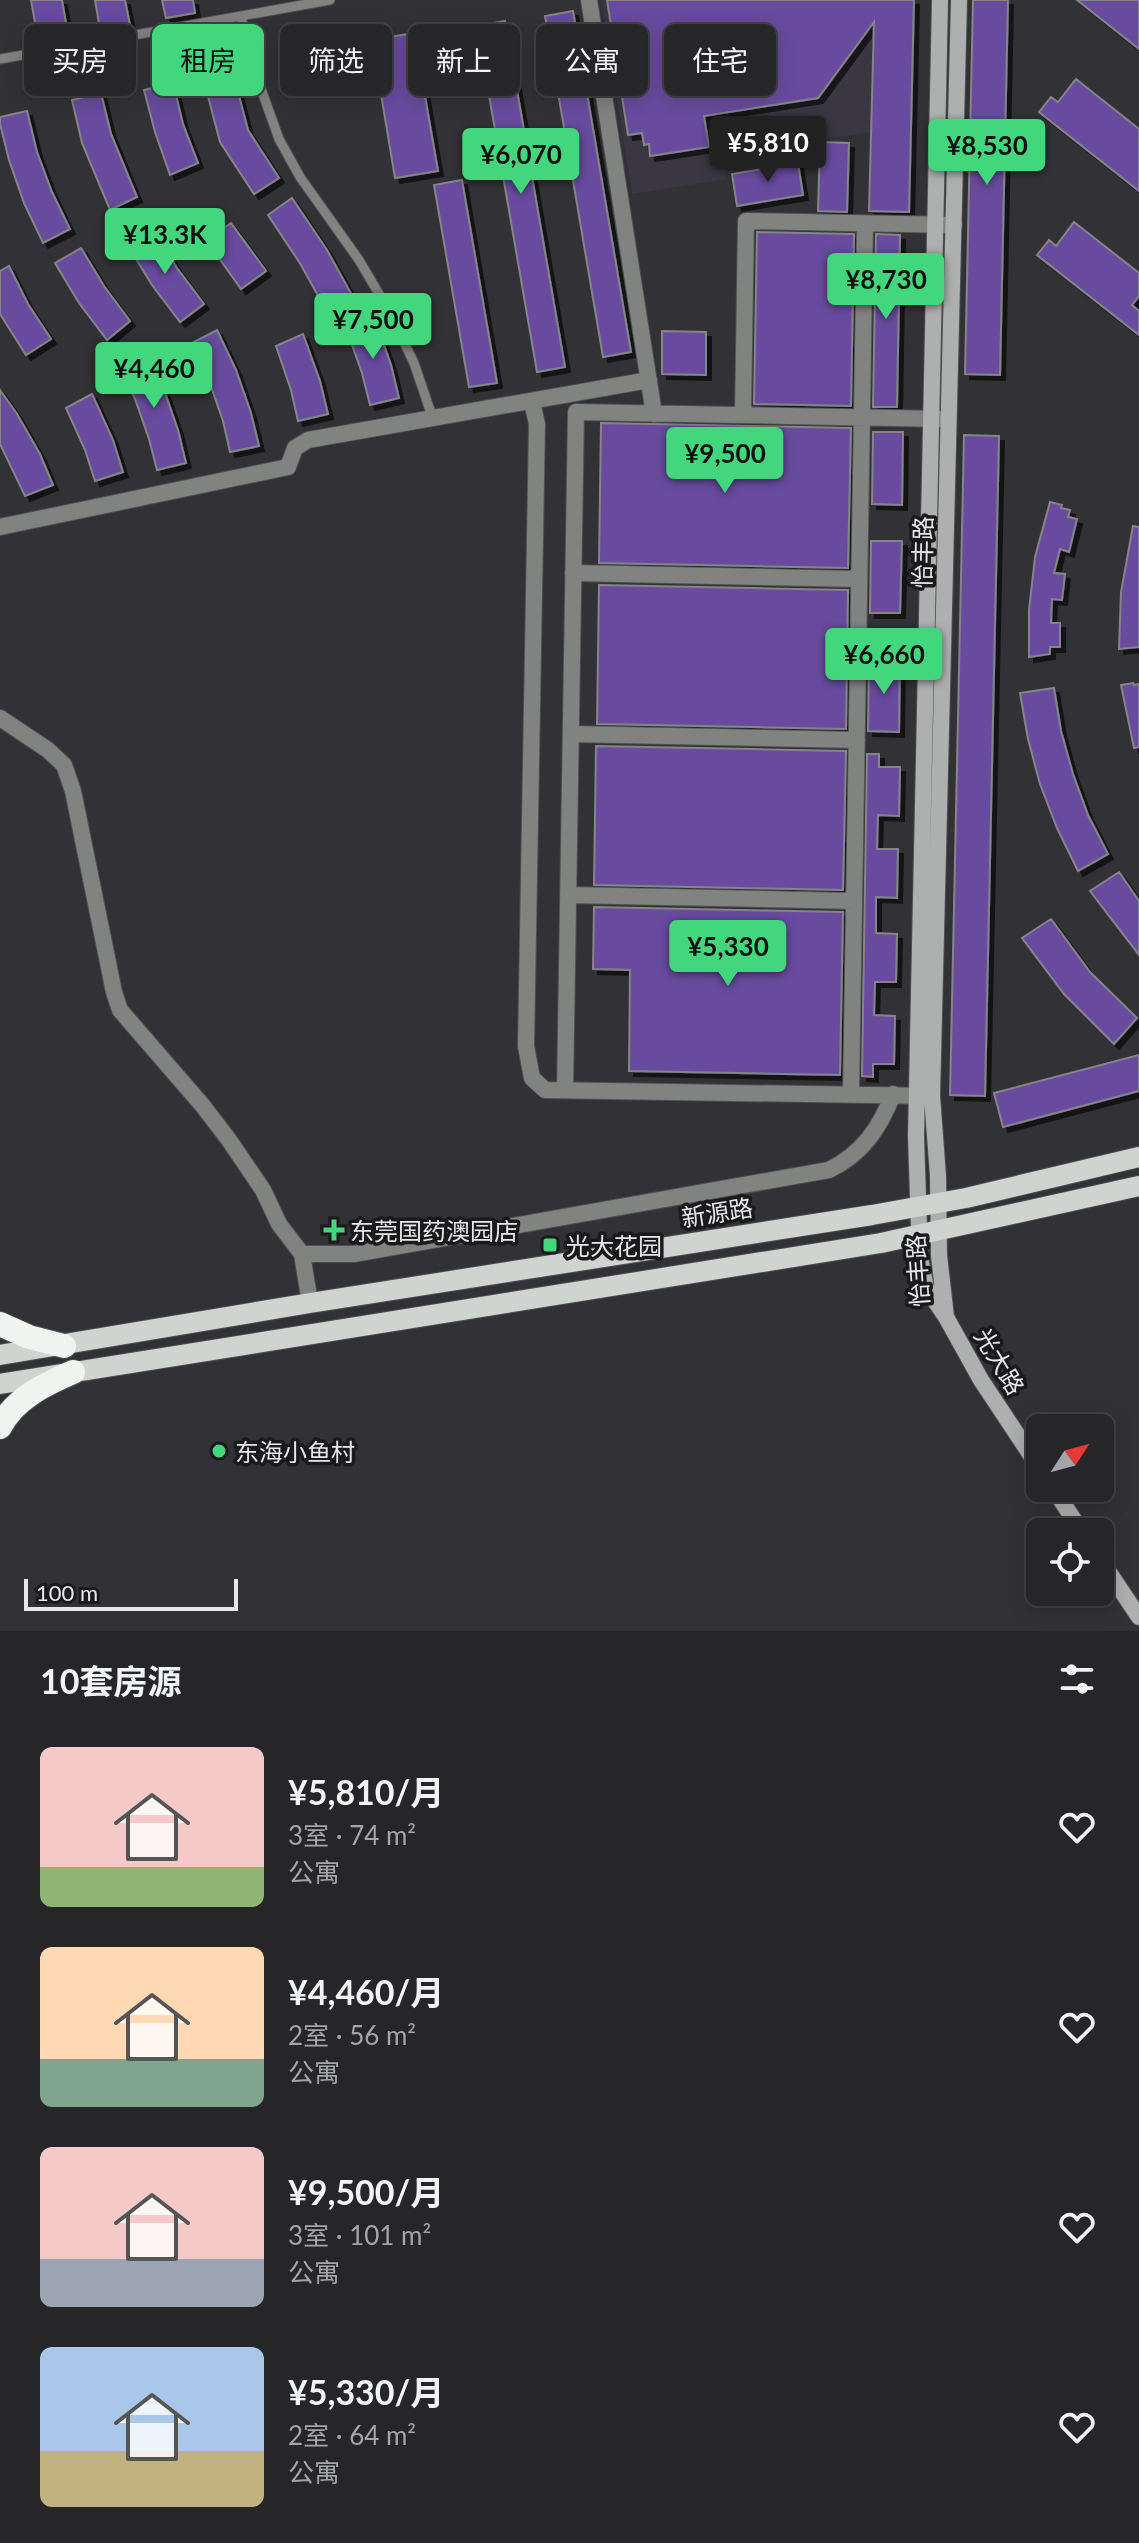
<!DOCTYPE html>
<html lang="zh">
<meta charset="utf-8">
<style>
:root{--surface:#262528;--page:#323134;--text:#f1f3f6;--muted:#a4a5a8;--line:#424245;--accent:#42d77c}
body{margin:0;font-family:Lato,"Noto Sans SC",sans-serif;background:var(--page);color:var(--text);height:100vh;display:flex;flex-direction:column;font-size:30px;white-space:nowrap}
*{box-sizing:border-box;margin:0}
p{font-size:26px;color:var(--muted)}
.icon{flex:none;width:44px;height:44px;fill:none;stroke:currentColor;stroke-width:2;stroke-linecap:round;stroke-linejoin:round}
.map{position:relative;height:1631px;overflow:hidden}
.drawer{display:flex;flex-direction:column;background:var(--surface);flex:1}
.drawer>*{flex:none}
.banner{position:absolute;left:24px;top:24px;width:1092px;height:72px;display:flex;gap:16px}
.needle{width:52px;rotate:54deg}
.buttons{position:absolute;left:1026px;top:1414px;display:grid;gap:16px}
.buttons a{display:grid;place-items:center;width:88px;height:88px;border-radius:12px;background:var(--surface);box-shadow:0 4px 20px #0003,0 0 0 2px var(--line);font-size:40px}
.scale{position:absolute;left:24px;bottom:20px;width:214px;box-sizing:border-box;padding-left:8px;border:4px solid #e7e7e9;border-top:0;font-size:22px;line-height:28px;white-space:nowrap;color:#e7e7e9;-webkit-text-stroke:6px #1a191b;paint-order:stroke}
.price{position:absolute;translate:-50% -68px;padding:0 18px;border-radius:8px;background:var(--accent);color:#111;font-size:26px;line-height:52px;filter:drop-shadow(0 2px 4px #0008)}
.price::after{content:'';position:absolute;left:50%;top:48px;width:24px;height:18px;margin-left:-12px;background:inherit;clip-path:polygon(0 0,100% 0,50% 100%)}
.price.selected{background:#222;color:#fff}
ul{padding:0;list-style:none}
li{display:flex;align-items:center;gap:24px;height:200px;padding:0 40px}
li span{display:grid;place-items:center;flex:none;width:224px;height:160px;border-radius:12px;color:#555}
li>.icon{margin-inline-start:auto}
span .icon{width:96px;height:96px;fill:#fffc;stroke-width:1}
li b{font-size:34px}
h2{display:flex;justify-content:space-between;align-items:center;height:96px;padding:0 40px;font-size:34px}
.tag{padding:0 28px;border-radius:12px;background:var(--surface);box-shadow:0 4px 20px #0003,0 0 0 2px var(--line);font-size:28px;line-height:72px}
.tag.selected{background:var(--accent);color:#111}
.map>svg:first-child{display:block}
.built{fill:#3a3742}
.building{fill:#684c9e;stroke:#858489;stroke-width:2;filter:url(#shadow)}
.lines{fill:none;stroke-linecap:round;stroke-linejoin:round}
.lane-casing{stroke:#4f4e52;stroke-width:11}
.street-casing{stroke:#4f4e52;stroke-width:18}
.secondary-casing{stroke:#4f4e52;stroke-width:18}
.primary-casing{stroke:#4f4e52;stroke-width:22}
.highway-casing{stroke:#4f4e52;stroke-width:26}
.lane{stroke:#818381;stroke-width:9}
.street{stroke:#818381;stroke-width:16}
.secondary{stroke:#adb0ae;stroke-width:16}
.primary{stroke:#d0d4d1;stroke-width:20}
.highway{stroke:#eff4f0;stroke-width:24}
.poi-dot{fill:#42d77c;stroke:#1a191b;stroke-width:3}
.labels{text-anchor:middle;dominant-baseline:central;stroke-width:7;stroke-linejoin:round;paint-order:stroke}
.street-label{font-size:24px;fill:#e7e7e9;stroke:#1a191b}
.poi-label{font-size:24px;fill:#e7e7e9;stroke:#1a191b;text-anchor:start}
</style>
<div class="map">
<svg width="1139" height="1631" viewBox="0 0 1139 1631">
<defs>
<filter id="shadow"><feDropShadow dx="5" dy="5" stdDeviation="0" flood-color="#0009"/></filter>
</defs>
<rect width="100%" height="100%" fill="#323135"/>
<path class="built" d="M601 0H869L873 48 871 132 723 154 726 179 632 194Z"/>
<path class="building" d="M31 0H62L68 35 38 40Z
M95 0H125L130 25 100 30Z
M162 0H193L195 13 166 18Z
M607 0H914L909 212 869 211 874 22 818 98 704 116 709 147 650 156 649 144 644 145 642 133 628 135Z
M973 0H1008L1000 375 965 374Z
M1077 0H1139V49L1101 19Z
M573 11 631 352 603 357 545 16Z
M505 21 565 367 537 372 477 26Z
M414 33 438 171 395 178 372 40Z
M233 73 248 130 279 178 254 194 220 142 204 81Z
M1076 79 1139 129V191L1039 112 1051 97 1058 102Z
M173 83 183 124 198 163 170 175 155 132 144 90Z
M101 93 111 134 137 197 110 210 82 143 72 100Z
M27 111 37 152 52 192 70 229 43 243 24 203 9 160 0 124V117Z
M820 142 849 143 847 212 818 211Z
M798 163 803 195 737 206 732 174Z
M462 180 497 383 469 387 434 185Z
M292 198 327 250 353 297 327 312 301 265 268 215Z
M1074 222 1139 273V296L1132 305 1139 311V335L1037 255 1049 240 1056 246Z
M231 223 266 271 241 289 206 240Z
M154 230 177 268 204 304 180 322 152 285 128 246Z
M757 232 854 234 851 406 754 404Z
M876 234 900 235 897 407H873Z
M81 248 104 286 130 321 107 340 79 303 55 263Z
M9 266 28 304 51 339 26 355 0 314V271Z
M374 316 391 365 399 398 370 405 362 373 346 328Z
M217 330 236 370 251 413 259 446 230 452 223 421 209 381 190 344Z
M662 331 706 332V375L662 374Z
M303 334 320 381 328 414 298 421 291 390 276 346Z
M144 348 163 387 178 430 186 463 157 470 149 439 135 399 117 361Z
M0 390 17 414 40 454 53 485 25 496 0 444Z
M92 394 113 440 123 472 95 481 85 450 66 408Z
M601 423 851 428 848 568 599 563Z
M873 432H903L902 505 872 504Z
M964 435 999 436 985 1096 950 1095Z
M1050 502 1062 505 1061 508 1070 510 1068 517 1077 519 1069 552 1060 549 1054 573 1065 574 1062 600 1052 599 1051 623H1060V647H1050V654L1029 657V610L1035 557Z
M1133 526 1139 527V647L1119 649 1121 592Z
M871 541H902L900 613H870Z
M599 585 848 590 846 729 597 724Z
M869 659 900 660 899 732 868 731Z
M1133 683 1134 685 1139 684V747L1134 748 1121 685Z
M1054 688 1061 731 1073 774 1088 815 1108 854 1078 871 1057 828 1040 784 1028 739 1020 693Z
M596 746 846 751 843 890 594 885Z
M867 754H879V767H900L899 816 878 815 877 849H898L897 898 876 897V933L897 934 896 982H875L874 1015 895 1016 894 1064H873V1077L862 1076Z
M1119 872 1139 901V955L1090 891Z
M594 907 843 912 840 1075 629 1071 630 970 593 969Z
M1051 919 1090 972 1137 1018 1114 1044 1064 994 1022 938Z
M1139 1055V1091L1003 1127 994 1093Z"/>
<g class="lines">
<g class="lane-casing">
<path id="lane" d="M241 16 250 58 279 139 300 177 359 260 389 311 414 363 433 419
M0 59 330 0"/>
</g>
<g class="street-casing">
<path id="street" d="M589 0 654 414
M532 402 537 424 526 1046 532 1078 545 1090 931 1096
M743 415 746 221 954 225
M0 527 288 467 295 448 308 440 649 380
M573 573 859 579
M0 718 48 750 64 765 73 791 114 992 120 1010 203 1106 229 1140 263 1190 279 1224 302 1254 310 1303
M571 734 857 740
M568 895 854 901
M565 1090 576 412 944 419
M851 1094 865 224
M302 1254H354L829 1170C862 1154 880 1128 893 1094"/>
</g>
<g class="secondary-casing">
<path id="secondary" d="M940 0 916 1136 920 1258 926 1288 946 1317 939 1255 938 1176 932 1096 959 0
M946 1317 981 1380 1040 1469
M1053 1488 1082 1532
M1100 1559 1139 1617"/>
</g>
<g class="primary-casing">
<path id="primary" d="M0 1355 310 1303 872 1215 966 1198 1139 1157
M0 1384 881 1243 1139 1186"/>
</g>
<g class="highway-casing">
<path id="highway" d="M0 1324 29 1337 64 1346
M0 1427C14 1399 45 1384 73 1372"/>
</g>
<use href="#lane" class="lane"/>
<use href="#street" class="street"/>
<use href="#secondary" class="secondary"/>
<use href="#primary" class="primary"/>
<use href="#highway" class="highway"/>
</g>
<g class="poi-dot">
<path d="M330 1218h8v8h8v8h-8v8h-8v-8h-8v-8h8z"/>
<rect x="542" y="1237" width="16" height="16" rx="4"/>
<circle cx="219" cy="1451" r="8"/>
</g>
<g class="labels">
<g class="street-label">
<text transform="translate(922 552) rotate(-89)">怡丰路</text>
<text transform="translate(717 1212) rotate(-9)">新源路</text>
<text transform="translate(917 1271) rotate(-94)">怡丰路</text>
<text transform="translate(1000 1361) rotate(59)">光大路</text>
</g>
<g class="poi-label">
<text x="350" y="1230">东莞国药澳园店</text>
<text x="566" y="1245">光大花园</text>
<text x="235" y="1451">东海小鱼村</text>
</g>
</g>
</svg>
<div class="buttons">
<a><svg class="needle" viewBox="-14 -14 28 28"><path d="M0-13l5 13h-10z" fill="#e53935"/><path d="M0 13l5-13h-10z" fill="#a4a5a8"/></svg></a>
<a><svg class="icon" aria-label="locate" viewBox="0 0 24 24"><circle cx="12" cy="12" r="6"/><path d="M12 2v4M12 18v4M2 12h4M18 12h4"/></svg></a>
</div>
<div class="scale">100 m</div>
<b class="price selected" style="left:768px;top:184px">¥5,810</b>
<b class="price" style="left:987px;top:187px">¥8,530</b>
<b class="price" style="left:521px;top:196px">¥6,070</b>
<b class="price" style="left:165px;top:276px">¥13.3K</b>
<b class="price" style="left:886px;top:321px">¥8,730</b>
<b class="price" style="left:373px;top:361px">¥7,500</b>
<b class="price" style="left:154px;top:410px">¥4,460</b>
<b class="price" style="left:725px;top:495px">¥9,500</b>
<b class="price" style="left:884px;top:696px">¥6,660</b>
<b class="price" style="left:728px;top:988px">¥5,330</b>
<div class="banner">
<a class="tag">买房</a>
<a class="tag selected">租房</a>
<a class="tag">筛选</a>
<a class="tag">新上</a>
<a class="tag">公寓</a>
<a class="tag">住宅</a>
</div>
</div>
<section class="drawer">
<h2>10套房源<svg class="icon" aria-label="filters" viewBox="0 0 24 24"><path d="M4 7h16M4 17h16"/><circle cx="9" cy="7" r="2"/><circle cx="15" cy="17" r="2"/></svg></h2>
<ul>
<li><span style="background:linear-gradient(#f6c9c9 75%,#8fb573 0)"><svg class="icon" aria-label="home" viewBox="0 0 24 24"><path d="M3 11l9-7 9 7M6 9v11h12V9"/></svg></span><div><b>¥5,810/月</b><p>3室 · 74 m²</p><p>公寓</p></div><svg class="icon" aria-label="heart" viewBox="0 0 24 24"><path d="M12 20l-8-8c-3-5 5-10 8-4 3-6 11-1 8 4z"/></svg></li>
<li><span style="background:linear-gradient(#ffd9b3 70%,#7fa58c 0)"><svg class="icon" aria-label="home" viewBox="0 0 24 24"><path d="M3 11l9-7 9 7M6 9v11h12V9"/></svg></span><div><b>¥4,460/月</b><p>2室 · 56 m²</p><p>公寓</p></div><svg class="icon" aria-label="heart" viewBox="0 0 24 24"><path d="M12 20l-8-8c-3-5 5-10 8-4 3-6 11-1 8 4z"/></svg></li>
<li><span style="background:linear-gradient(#f6c9c9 70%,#9aa5b1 0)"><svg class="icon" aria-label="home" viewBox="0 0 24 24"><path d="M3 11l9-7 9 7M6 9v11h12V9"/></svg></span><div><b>¥9,500/月</b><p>3室 · 101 m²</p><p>公寓</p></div><svg class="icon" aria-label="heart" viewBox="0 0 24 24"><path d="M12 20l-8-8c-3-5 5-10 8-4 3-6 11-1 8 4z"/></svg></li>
<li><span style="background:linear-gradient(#a9c7e8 65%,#c2b280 0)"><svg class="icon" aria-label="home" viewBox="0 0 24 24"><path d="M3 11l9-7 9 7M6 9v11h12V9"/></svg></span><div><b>¥5,330/月</b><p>2室 · 64 m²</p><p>公寓</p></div><svg class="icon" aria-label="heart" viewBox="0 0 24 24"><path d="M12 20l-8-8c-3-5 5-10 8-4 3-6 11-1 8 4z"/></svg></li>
</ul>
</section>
